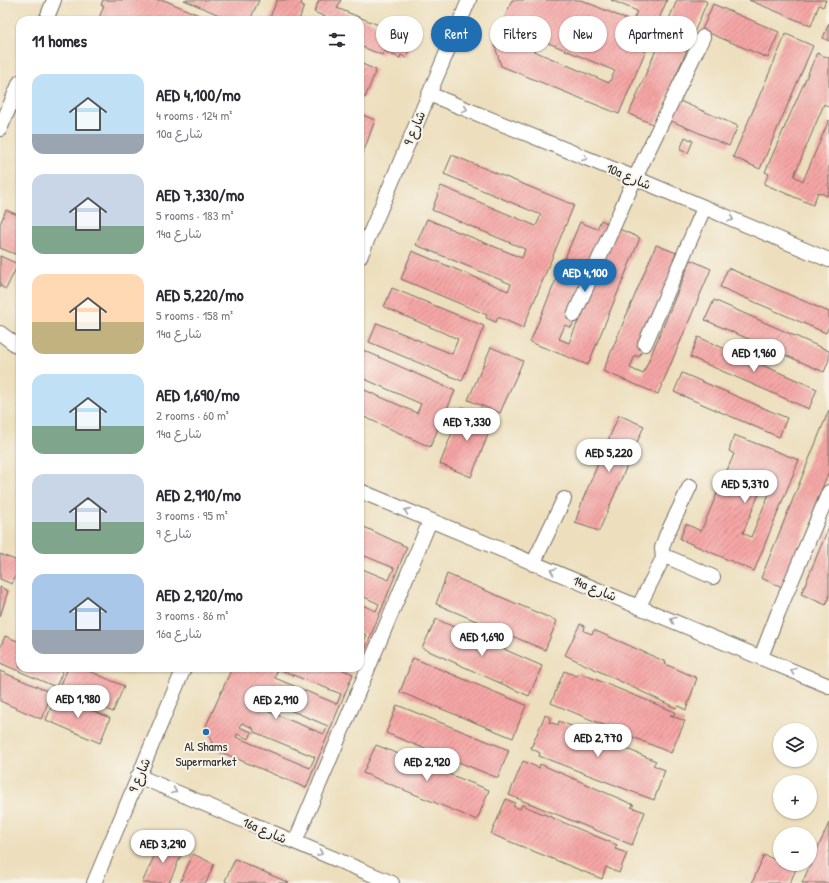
<!DOCTYPE html>
<meta charset="utf-8">
<style>
:root{--surface:#fff;--page:#f7f7f7;--text:#2b2b33;--muted:#7c7c81;--accent:#1f6fb2}
body{margin:0;font-family:"Patrick Hand","Playpen Sans Arabic",sans-serif;background:var(--page);color:var(--text);height:100vh;display:flex;flex-direction:column;font-size:15px;white-space:nowrap}
*{box-sizing:border-box;margin:0}
p{font-size:13px;color:var(--muted)}
.icon{flex:none;width:22px;height:22px;fill:none;stroke:currentColor;stroke-width:2;stroke-linecap:round;stroke-linejoin:round}
.map{position:relative;flex:1;overflow:hidden}
.details{position:absolute;left:16px;top:16px;width:348px;height:656px;display:flex;flex-direction:column;background:var(--surface);border-radius:12px;box-shadow:0 1px 3px #0004}
.details>*{flex:none}
.guide{position:absolute;left:376px;top:16px;width:380px;height:36px;display:flex;gap:8px}
.controls{position:absolute;left:773px;top:723px;display:grid;gap:8px}
.controls a{display:grid;place-items:center;width:44px;height:44px;border-radius:50%;background:var(--surface);box-shadow:0 1px 3px #0004;font-size:20px}
.price{position:absolute;translate:-50% -34px;padding:0 9px;border-radius:14px;background:#fff;color:#222;font-size:13px;line-height:26px;filter:drop-shadow(0 1px 2px #0008)}
.price::after{content:'';position:absolute;left:50%;top:24px;width:12px;height:9px;margin-left:-6px;background:inherit;clip-path:polygon(0 0,100% 0,50% 100%)}
.price.selected{background:var(--accent);color:#fff}
ul{padding:0;list-style:none}
li{display:flex;align-items:center;gap:12px;height:100px;padding:0 16px}
li span{display:grid;place-items:center;flex:none;width:112px;height:80px;border-radius:12px;color:#555}
li>.icon{margin-inline-start:auto}
span .icon{width:48px;height:48px;fill:#fffc;stroke-width:1}
li b{font-size:17px}
h2{display:flex;justify-content:space-between;align-items:center;height:48px;padding:0 16px;font-size:17px}
.tag{padding:0 14px;border-radius:18px;background:var(--surface);box-shadow:0 1px 3px #0004;font-size:14px;line-height:36px}
.tag.selected{background:var(--accent);color:#fff}
.map>svg:first-child{display:block}
.building{fill:url(#building-hatch);fill-rule:evenodd}
.lines{fill:none;stroke-linecap:round;stroke-linejoin:round}
.street-casing{stroke:#6f6a5e;stroke-width:16}
.street{stroke:#fff;stroke-width:14}
.oneway{stroke:#a0a0a0}
.poi-dot{fill:#1f6fb2;stroke:#f7f3e8;stroke-width:1.5}
.labels{text-anchor:middle;dominant-baseline:central;stroke-width:4;stroke-linejoin:round;paint-order:stroke}
.street-label{font-size:13px;fill:#2b2b2b;stroke:#f7f3e8}
.poi-label{font-size:13px;fill:#2b2b2b;stroke:#f7f3e8}
</style>
<div class="map">
<svg width="829" height="883" viewBox="0 0 829 883">
<defs>
<pattern id="building-hatch" width="6" height="6" patternUnits="userSpaceOnUse"><rect width="6" height="6" fill="#f5a6a5"/><path d="M-1 1l2-2M0 6l6-6M5 7l2-2" fill="none" stroke="#c78787"/></pattern>
</defs>
<rect width="100%" height="100%" fill="#f7f3e8"/>
<filter id="ink" filterUnits="userSpaceOnUse"><feTurbulence type="fractalNoise" baseFrequency=".025" numOctaves="2"/><feDisplacementMap in="SourceGraphic" scale="8" xChannelSelector="R" yChannelSelector="G"/><feConvolveMatrix kernelMatrix="1 2 1 2 8 2 1 2 1" color-interpolation-filters="sRGB"/></filter>
<filter id="wash" filterUnits="userSpaceOnUse"><feTurbulence type="fractalNoise" baseFrequency=".012" numOctaves="4" result="noise"/><feDisplacementMap in="SourceGraphic" scale="16" xChannelSelector="R" yChannelSelector="G"/><feGaussianBlur stdDeviation="0.9" result="paint"/><feColorMatrix in="noise" values="0 0 0 0 0 0 0 0 0 0 0 0 0 0 0 0 0 1.4 0 .05"/><feComposite in="paint" operator="in"/></filter>
<g filter="url(#wash)">
<rect width="100%" height="100%" fill="#eddfbd"/>
<g id="blocks">
<path class="building" d="M103 0H164L210 20H136L135 19V20H98L104 6 101 5Z
M184 0H259L250 20H231Z
M277 0H302L301 4 304 6 299 20H269Z
M319 0H341L337 8 413 39 406 58 401 55 400 58 384 51 382 55 360 46V20H333L314 12Z
M512 0H581L633 22 637 11 611 0H667L619 114 501 66 494 43ZM520 31 615 71 609 83 515 43Z
M677 0H704L707 2 655 125 629 114Z
M749 0H826L823 7 819 5 811 26Z
M713 4 779 32 768 58 702 30Z
M829 23V41L823 38Z
M786 34 813 46 760 169 733 157Z
M817 53 829 58V107L824 104 794 176 803 181 829 120V190L827 196 818 192 813 205 764 184 769 174 765 172Z
M360 63 376 70 365 98 360 96Z
M675 99 738 126 729 146 667 119Z
M360 114 375 120 360 162Z
M685 137 693 141 688 153 680 150Z
M452 155 574 205 523 328 498 317 496 322 486 318 487 315 401 279 412 251 508 291 511 284 416 245 427 219 522 258 525 249 432 210 441 186 536 226 541 215 444 174Z
M6 210 20 216V256L0 248V224Z
M601 220 607 223 567 319 574 322 571 328 565 325 559 339 569 343 617 228 640 238 588 365 530 342 580 222 597 229Z
M656 245 679 254 639 348 642 350 639 357 635 355 630 368 643 374 691 260 711 269 658 394 603 371Z
M0 256 18 264 6 289 0 286Z
M728 268 829 312V326L826 333 720 287Z
M392 288 484 326 462 381 369 342 377 323 452 354 458 339 384 307Z
M714 300 829 351V360L824 372 705 320Z
M698 337 817 389 809 409 690 357Z
M491 347 523 361 500 413 468 400Z
M363 350 455 391 430 447 360 415V388L417 413 421 404 360 377V356Z
M682 373 787 418 779 437 674 392Z
M462 407 494 420 471 477 440 464Z
M829 410V471L782 587 761 578Z
M619 415 644 426 599 531 575 523 583 499Z
M734 435 799 460 754 571 680 539 686 524 701 531 734 454 729 451ZM765 479 774 482 751 537 743 533Z
M360 525 407 547 360 662V640L364 641 367 635 360 632V604L376 611 379 604 360 595V568L389 580 394 568 360 554Z
M829 527V597L826 605 801 594Z
M0 554 20 562V566L12 584 0 579Z
M447 574 557 621 545 650 436 604Z
M0 587 8 591 0 617Z
M436 619 542 666 529 696 422 648Z
M580 624 585 626 584 631 592 634 594 630 666 662 665 664 697 678 686 710 678 706 676 708 565 655Z
M5 636 20 642V668H64L56 687 0 663V648Z
M413 658 526 705 513 738 400 692Z
M68 668H82L124 686 113 712 59 689Z
M232 668H272L277 671 275 678 337 704 341 694 278 669 279 668H338L353 674 306 788 214 749 206 726ZM255 693 266 697V700L328 726 324 734 262 709 265 702 251 696ZM242 723 253 728 254 732 315 757 310 768 236 737 237 734 249 739 252 732 239 727Z
M0 671 52 693 41 719 0 701Z
M564 671 577 676 580 673 675 712 674 715H670L685 721 671 753 551 703Z
M56 695 110 718 100 743 46 720Z
M397 705 509 750 498 778 386 733Z
M545 715 551 718 549 722 558 725 559 721 656 761 653 765 665 770 654 800 539 756 540 753 531 748Z
M376 745 489 790 477 820 363 773Z
M523 761 539 768 540 764 634 805 631 807 645 812 632 845 509 795Z
M506 799 515 803 513 806 520 809 522 805 617 845 615 849 627 853 619 873 606 867 602 879 491 834Z
M829 823V883H802Z
M161 841 183 851 169 883H142Z
M193 854 214 864 206 883H180Z
M764 855 780 862V864H785L796 869 790 883H752Z
M235 859 289 883H229L225 881Z"/>
</g>
</g>
<g filter="url(#ink)">
<use href="#blocks" fill-opacity="0" stroke="#6f6a5e" stroke-width="1"/>
<g class="lines">
<g class="street-casing">
<path id="street" d="M46 20 54 0
M429 94 635 178 829 260
M0 129 20 82
M360 257 469 0
M574 315 635 178 703 37
M0 333 19 347
M645 344 704 208
M360 491 829 686
M663 560 662 548 666 536 690 486
M533 564 564 499
M639 606 661 562C664 558 667 557 672 559L713 577
M761 657 778 613 829 492
M138 776 392 883
M295 842 430 521
M94 883 184 668"/>
</g>
<use href="#street" class="street"/>
</g>
<defs><path id="oneway-chevron" d="M-2-3.5L2.5 0L-2 3.5" fill="none" stroke-width="1.6" stroke-linecap="round" stroke-linejoin="round"/></defs>
<g class="oneway">
<use href="#oneway-chevron" transform="translate(465 109) rotate(22)"/>
<use href="#oneway-chevron" transform="translate(585 158) rotate(22)"/>
<use href="#oneway-chevron" transform="translate(731 219) rotate(23)"/>
<use href="#oneway-chevron" transform="translate(407 511) rotate(-157)"/>
<use href="#oneway-chevron" transform="translate(553 571) rotate(-159)"/>
<use href="#oneway-chevron" transform="translate(673 620) rotate(-157)"/>
<use href="#oneway-chevron" transform="translate(793 671) rotate(-157)"/>
<use href="#oneway-chevron" transform="translate(174 791) rotate(23)"/>
<use href="#oneway-chevron" transform="translate(320 853) rotate(23)"/>
</g>
</g>
<circle class="poi-dot" cx="206" cy="732" r="4"/>
<g class="labels">
<g class="street-label">
<text transform="translate(414 128) rotate(-67)">شارع 9</text>
<text transform="translate(629 176) rotate(23)">10a شارع</text>
<text transform="translate(595 588) rotate(22)">14a شارع</text>
<text transform="translate(139 775) rotate(-67)">شارع 9</text>
<text transform="translate(265 830) rotate(23)">16a شارع</text>
</g>
<g class="poi-label">
<text x="206" y="746">Al Shams<tspan x="206" dy="15">Supermarket</tspan></text>
</g>
</g>
</svg>
<div class="controls">
<a><svg class="icon" aria-label="layers" viewBox="0 0 24 24"><path d="M12 4l9 5-9 5-9-5zM3 14l9 5 9-5"/></svg></a>
<a>+</a>
<a>−</a>
</div>
<b class="price selected" style="left:585px;top:293px">AED 4,100</b>
<b class="price" style="left:754px;top:373px">AED 1,960</b>
<b class="price" style="left:467px;top:442px">AED 7,330</b>
<b class="price" style="left:609px;top:473px">AED 5,220</b>
<b class="price" style="left:745px;top:504px">AED 5,370</b>
<b class="price" style="left:482px;top:657px">AED 1,690</b>
<b class="price" style="left:78px;top:719px">AED 1,980</b>
<b class="price" style="left:276px;top:720px">AED 2,910</b>
<b class="price" style="left:598px;top:758px">AED 2,770</b>
<b class="price" style="left:427px;top:782px">AED 2,920</b>
<b class="price" style="left:163px;top:864px">AED 3,290</b>
<div class="guide">
<a class="tag">Buy</a>
<a class="tag selected">Rent</a>
<a class="tag">Filters</a>
<a class="tag">New</a>
<a class="tag">Apartment</a>
</div>
<section class="details">
<h2>11 homes<svg class="icon" aria-label="filters" viewBox="0 0 24 24"><path d="M4 7h16M4 17h16"/><circle cx="9" cy="7" r="2"/><circle cx="15" cy="17" r="2"/></svg></h2>
<ul>
<li><span style="background:linear-gradient(#bfe0f5 75%,#9aa5b1 0)"><svg class="icon" aria-label="home" viewBox="0 0 24 24"><path d="M3 11l9-7 9 7M6 9v11h12V9"/></svg></span><div><b>AED 4,100/mo</b><p>4 rooms · 124 m²</p><p>10a شارع</p></div></li>
<li><span style="background:linear-gradient(#c9d6e8 65%,#7fa58c 0)"><svg class="icon" aria-label="home" viewBox="0 0 24 24"><path d="M3 11l9-7 9 7M6 9v11h12V9"/></svg></span><div><b>AED 7,330/mo</b><p>5 rooms · 183 m²</p><p>14a شارع</p></div></li>
<li><span style="background:linear-gradient(#ffd9b3 60%,#c2b280 0)"><svg class="icon" aria-label="home" viewBox="0 0 24 24"><path d="M3 11l9-7 9 7M6 9v11h12V9"/></svg></span><div><b>AED 5,220/mo</b><p>5 rooms · 158 m²</p><p>14a شارع</p></div></li>
<li><span style="background:linear-gradient(#bfe0f5 65%,#7fa58c 0)"><svg class="icon" aria-label="home" viewBox="0 0 24 24"><path d="M3 11l9-7 9 7M6 9v11h12V9"/></svg></span><div><b>AED 1,690/mo</b><p>2 rooms · 60 m²</p><p>14a شارع</p></div></li>
<li><span style="background:linear-gradient(#c9d6e8 60%,#7fa58c 0)"><svg class="icon" aria-label="home" viewBox="0 0 24 24"><path d="M3 11l9-7 9 7M6 9v11h12V9"/></svg></span><div><b>AED 2,910/mo</b><p>3 rooms · 95 m²</p><p>شارع 9</p></div></li>
<li><span style="background:linear-gradient(#a9c7e8 70%,#9aa5b1 0)"><svg class="icon" aria-label="home" viewBox="0 0 24 24"><path d="M3 11l9-7 9 7M6 9v11h12V9"/></svg></span><div><b>AED 2,920/mo</b><p>3 rooms · 86 m²</p><p>16a شارع</p></div></li>
</ul>
</section>
</div>
